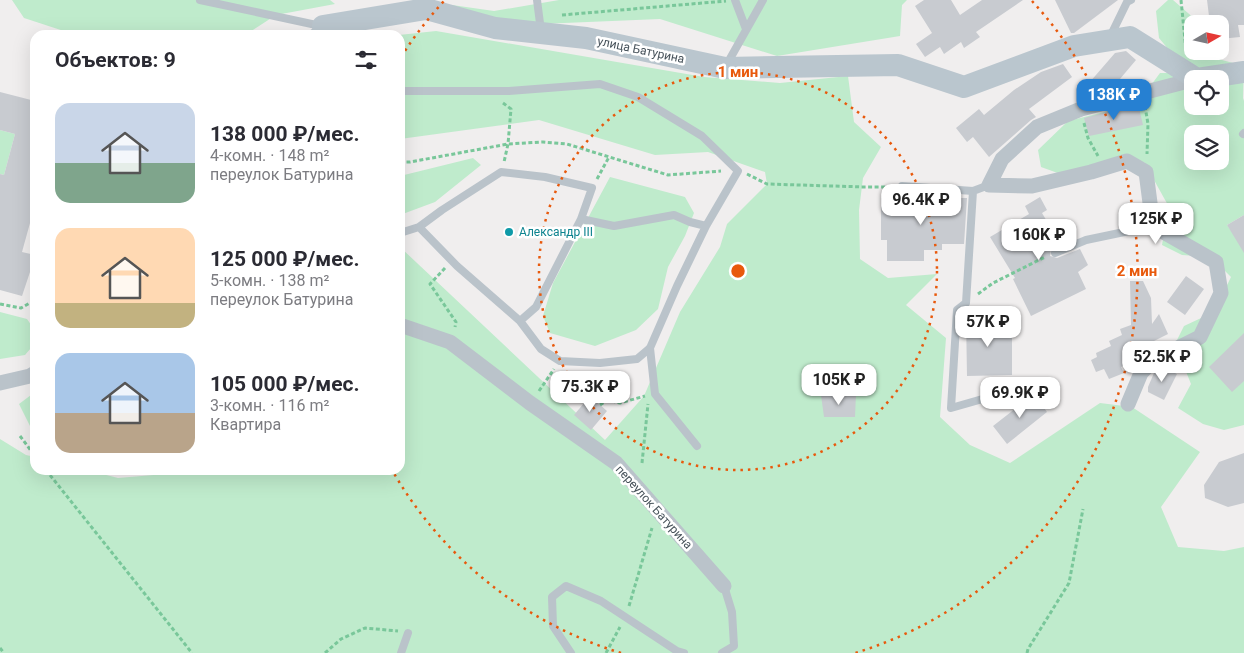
<!DOCTYPE html>
<html lang="ru">
<meta charset="utf-8">
<style>
:root{--surface:#fff;--page:#f2f2f3;--text:#2b2b33;--muted:#7c7c81;--accent:#2680d2}
body{margin:0;font-family:Roboto,sans-serif;background:var(--page);color:var(--text);height:100vh;display:flex;flex-direction:column;font-size:19px;white-space:nowrap}
*{box-sizing:border-box;margin:0}
p{font-size:16px;color:var(--muted)}
.icon{flex:none;width:28px;height:28px;fill:none;stroke:currentColor;stroke-width:2;stroke-linecap:round;stroke-linejoin:round}
.map{position:relative;flex:1;overflow:hidden}
.details{position:absolute;left:30px;top:30px;width:375px;height:445px;display:flex;flex-direction:column;background:var(--surface);border-radius:15px;box-shadow:0 5px 20px #0002}
.details>*{flex:none}
.needle{width:32px;rotate:81deg}
.tools{position:absolute;left:1184px;top:15px;display:grid;gap:10px}
.tools a{display:grid;place-items:center;width:45px;height:45px;border-radius:10px;background:var(--surface);box-shadow:0 5px 20px #0002;font-size:25px}
.price{position:absolute;translate:-50% -42px;padding:0 11px;border-radius:10px;background:#fff;color:#222;font-size:16px;line-height:32px;filter:drop-shadow(0 1px 2px #0008)}
.price::after{content:'';position:absolute;left:50%;top:30px;width:15px;height:11px;margin-left:-8px;background:inherit;clip-path:polygon(0 0,100% 0,50% 100%)}
.price.selected{background:var(--accent);color:#fff}
ul{padding:0;list-style:none}
li{display:flex;align-items:center;gap:15px;height:125px;padding:0 25px}
li span{display:grid;place-items:center;flex:none;width:140px;height:100px;border-radius:15px;color:#555}
li>.icon{margin-inline-start:auto}
span .icon{width:60px;height:60px;fill:#fffc;stroke-width:1}
li b{font-size:21px}
h2{display:flex;justify-content:space-between;align-items:center;height:60px;padding:0 25px;font-size:21px}
.map>svg:first-child{display:block}
.green{fill:#bfebcc;fill-rule:evenodd}
.building{fill:#c8cbd0}
.lines{fill:none;stroke-linecap:round;stroke-linejoin:round}
.path{stroke:#79c79a;stroke-width:3;stroke-dasharray:4 2.5;stroke-linecap:butt}
.lane{stroke:#bac3ca;stroke-width:8}
.street{stroke:#bac3ca;stroke-width:15}
.secondary{stroke:#bac6ce;stroke-width:22}
.ring{fill:none;stroke:#e8590c;stroke-width:2.5;stroke-dasharray:2.5 5}
.culture-dot{fill:#0f9aa8;stroke:#fff;stroke-width:2}
.labels{text-anchor:middle;dominant-baseline:central;stroke-width:5;stroke-linejoin:round;paint-order:stroke}
.street-label{font-size:12px;fill:#47525a;stroke:#fff}
.culture-label{font-size:12px;fill:#0d838f;stroke:#fff;text-anchor:start}
.centre{fill:#e8590c;stroke:#fff;stroke-width:2.5}
.ring-label{font-size:15px;text-anchor:middle;font-weight:bold;fill:#e8590c;stroke:#fff;stroke-width:5;stroke-linejoin:round;paint-order:stroke}
</style>
<div class="map">
<svg width="1244" height="653" viewBox="0 0 1244 653">
<rect width="100%" height="100%" fill="#f0eeee"/>
<path class="green" d="M12 0H330L335 4 276 15 245 35H76L24 18Z
M559 0H907L902 5 900 36 777 56 660 19 540 24 464 16 452 5 494 11Z
M1168 0H1173L1196 20 1197 24H1192V51H1208L1211 57 1244 66 1243 98 1244 101V215L1227 225 1244 248V425L1224 430 1203 424 1178 408 1191 384 1175 344 1184 326 1214 312 1231 277 1211 257 1182 255 1162 245 1169 207 1144 162 1096 163 1066 176 1041 167 1038 150 1068 121 1137 104 1160 73H1188L1159 38 1156 11ZM1192 79H1220V106H1192ZM1192 134H1220V161H1192Z
M436 31 704 77 780 83 848 76 854 122 881 147 863 178 859 210 860 259 888 278 937 274 906 305 946 338 940 417 970 445 1010 463 1100 403 1132 407 1200 452 1161 507 1178 547 1224 551 1244 547V653H0V439L26 455 35 457V470H87L118 478 189 472 199 470H400V247L605 440 644 396 680 312 720 247 727 224 767 184 765 172 708 152 655 155 539 120 400 139 399 35Z
M0 130 15 134 4 175 0 174Z
M473 158 481 165 435 202 400 215V176Z
M610 177 685 197 694 213 685 236 668 267 658 309 636 330 595 346 550 333 543 316 553 283Z
M0 312 27 319 34 329 31 348 25 355 0 359Z
M35 392V427L30 426 19 404Z"/>
<path class="building" d="M924 0H951L960 15 982 0H1023L976 32 980 37 964 48 961 42 944 54 940 47 925 57 916 44 932 33 915 6Z
M1055 0H1118L1074 33H1071Z
M1207 0H1244V25H1238L1240 37 1220 39V24H1210Z
M1126 51 1136 60 1109 92 1101 94 1089 83 1115 53Z
M1063 64 1072 77 1029 109 1036 117 1031 120 989 157 973 137 967 142 956 128 979 109 984 115 1014 90 1041 72Z
M0 92 35 101V205L22 252 35 255V257L22 296 0 290V174L4 175 15 134 0 130Z
M1138 104 1143 125 1089 136 1084 118Z
M1040 197 1047 210 1042 213 1061 245 1051 249 1050 256 1057 258 1080 249 1088 265 1078 272 1086 289 1031 316 1013 279 1015 278 990 237 1029 214 1025 206Z
M881 198H967L964 244H942V250H924V261H887V240H881Z
M1244 215V253L1227 225Z
M1186 276 1204 289 1185 315 1167 302Z
M1130 281H1143L1151 298 1152 324 1159 314 1168 334 1146 345 1150 352 1144 357 1121 367 1124 373 1109 379 1104 369 1096 372 1091 360 1097 357 1096 353 1111 346 1109 341 1122 335 1120 329 1131 325Z
M994 316V331H1012V375L967 376 966 317Z
M1244 333V381L1232 392 1209 367Z
M1162 367 1177 374 1164 400 1148 392V387L1154 373Z
M856 394 855 417H824L821 395Z
M1034 394 1047 412 1007 444 993 426Z
M590 396 607 411 591 430 574 415Z
M1244 453V503L1228 507 1205 498 1204 485 1219 462Z"/>
<g class="lines">
<path class="path" d="M1181 0 1186 50
M562 15 726 1
M33 60 35 61
M503 103 511 109 508 144 504 162
M1145 106 1148 124 1147 154
M1084 123 1088 138 1098 156
M400 162H410L508 144 543 142 567 144 668 175 721 171
M747 174 767 184 865 187H891
M597 179 609 157
M445 268 430 284 456 322 455 327
M978 294 993 283 1045 257
M0 304 21 308 35 300
M539 391 554 369
M600 405 607 400 620 403 645 396
M20 436 35 456
M642 463 648 404
M46 470 192 653
M629 606 652 528
M0 648 4 653
M325 653 341 639 365 628 398 631
M606 653 620 627
M1027 653 1028 649 1069 583 1083 509"/>
<path class="lane" d="M200 0 321 26
M537 0 541 31
M735 0 746 29
M310 35 322 27
M1110 37 1127 2 1131 0
M727 64 763 0
M400 91H509L600 84 638 97 702 136 738 171 706 226 677 286 650 348 637 359 600 363 560 361 541 349 520 321 457 266 419 227 442 210 501 172 545 177 592 188 581 219 614 226 674 215 690 222 706 226
M1243 134 1244 133
M902 186 973 191 989 185
M973 191 966 303 957 310 951 408 1021 388
M400 233 419 227
M1055 253 1086 240 1153 226
M520 321 536 307 581 219
M650 348 655 394 697 446
M401 653 408 633
M571 653 553 626 552 597 566 586 601 601 677 651 684 653
M722 653 734 646 732 612 724 586"/>
<path class="street" d="M400 325 450 342 530 403 616 463 724 586
M0 383 30 376 35 373
M1128 404 1141 373 1154 360 1200 337 1221 293 1216 262 1153 226 1146 172 1127 161 1091 172 1032 186 989 185 1002 159 1037 127 1081 109 1192 80"/>
<path class="secondary" d="M323 26 426 9 495 28 586 38 725 68 898 65 964 87 1074 46 1130 37 1197 79 1244 72"/>
</g>
<g class="ring">
<circle cx="738" cy="271" r="199"/>
<path d="M621 653A399 399 0 0 1 392 470M401 57A399 399 0 0 1 444 1M1032 1A399 399 0 0 1 855 653"/>
</g>
<circle class="culture-dot" cx="509" cy="232" r="5"/>
<g class="labels">
<g class="street-label">
<text transform="translate(641 50) rotate(12)">улица Батурина</text>
<text transform="translate(654 507) rotate(48)">переулок Батурина</text>
</g>
<g class="culture-label">
<text x="519" y="232">Александр III</text>
</g>
</g>
<circle cx="738" cy="271" r="8" class="centre"/>
<g class="ring-label">
<text x="738" y="77">1 мин</text>
<text x="1137" y="276">2 мин</text>
</g>
</svg>
<div class="tools">
<a><svg class="needle" viewBox="-14 -14 28 28"><path d="M0-13l5 13h-10z" fill="#e53935"/><path d="M0 13l5-13h-10z" fill="#7c7c81"/></svg></a>
<a><svg class="icon" aria-label="locate" viewBox="0 0 24 24"><circle cx="12" cy="12" r="6"/><path d="M12 2v4M12 18v4M2 12h4M18 12h4"/></svg></a>
<a><svg class="icon" aria-label="layers" viewBox="0 0 24 24"><path d="M12 4l9 5-9 5-9-5zM3 14l9 5 9-5"/></svg></a>
</div>
<b class="price selected" style="left:1114px;top:121px">138K ₽</b>
<b class="price" style="left:921px;top:226px">96.4K ₽</b>
<b class="price" style="left:1156px;top:245px">125K ₽</b>
<b class="price" style="left:1039px;top:261px">160K ₽</b>
<b class="price" style="left:988px;top:348px">57K ₽</b>
<b class="price" style="left:1162px;top:383px">52.5K ₽</b>
<b class="price" style="left:839px;top:406px">105K ₽</b>
<b class="price" style="left:590px;top:413px">75.3K ₽</b>
<b class="price" style="left:1020px;top:419px">69.9K ₽</b>
<section class="details">
<h2>Объектов: 9<svg class="icon" aria-label="filters" viewBox="0 0 24 24"><path d="M4 7h16M4 17h16"/><circle cx="9" cy="7" r="2"/><circle cx="15" cy="17" r="2"/></svg></h2>
<ul>
<li><span style="background:linear-gradient(#c9d6e8 60%,#7fa58c 0)"><svg class="icon" aria-label="home" viewBox="0 0 24 24"><path d="M3 11l9-7 9 7M6 9v11h12V9"/></svg></span><div><b>138 000 ₽/мес.</b><p>4-комн. · 148 m²</p><p>переулок Батурина</p></div></li>
<li><span style="background:linear-gradient(#ffd9b3 75%,#c2b280 0)"><svg class="icon" aria-label="home" viewBox="0 0 24 24"><path d="M3 11l9-7 9 7M6 9v11h12V9"/></svg></span><div><b>125 000 ₽/мес.</b><p>5-комн. · 138 m²</p><p>переулок Батурина</p></div></li>
<li><span style="background:linear-gradient(#a9c7e8 60%,#b9a48a 0)"><svg class="icon" aria-label="home" viewBox="0 0 24 24"><path d="M3 11l9-7 9 7M6 9v11h12V9"/></svg></span><div><b>105 000 ₽/мес.</b><p>3-комн. · 116 m²</p><p>Квартира</p></div></li>
</ul>
</section>
</div>
